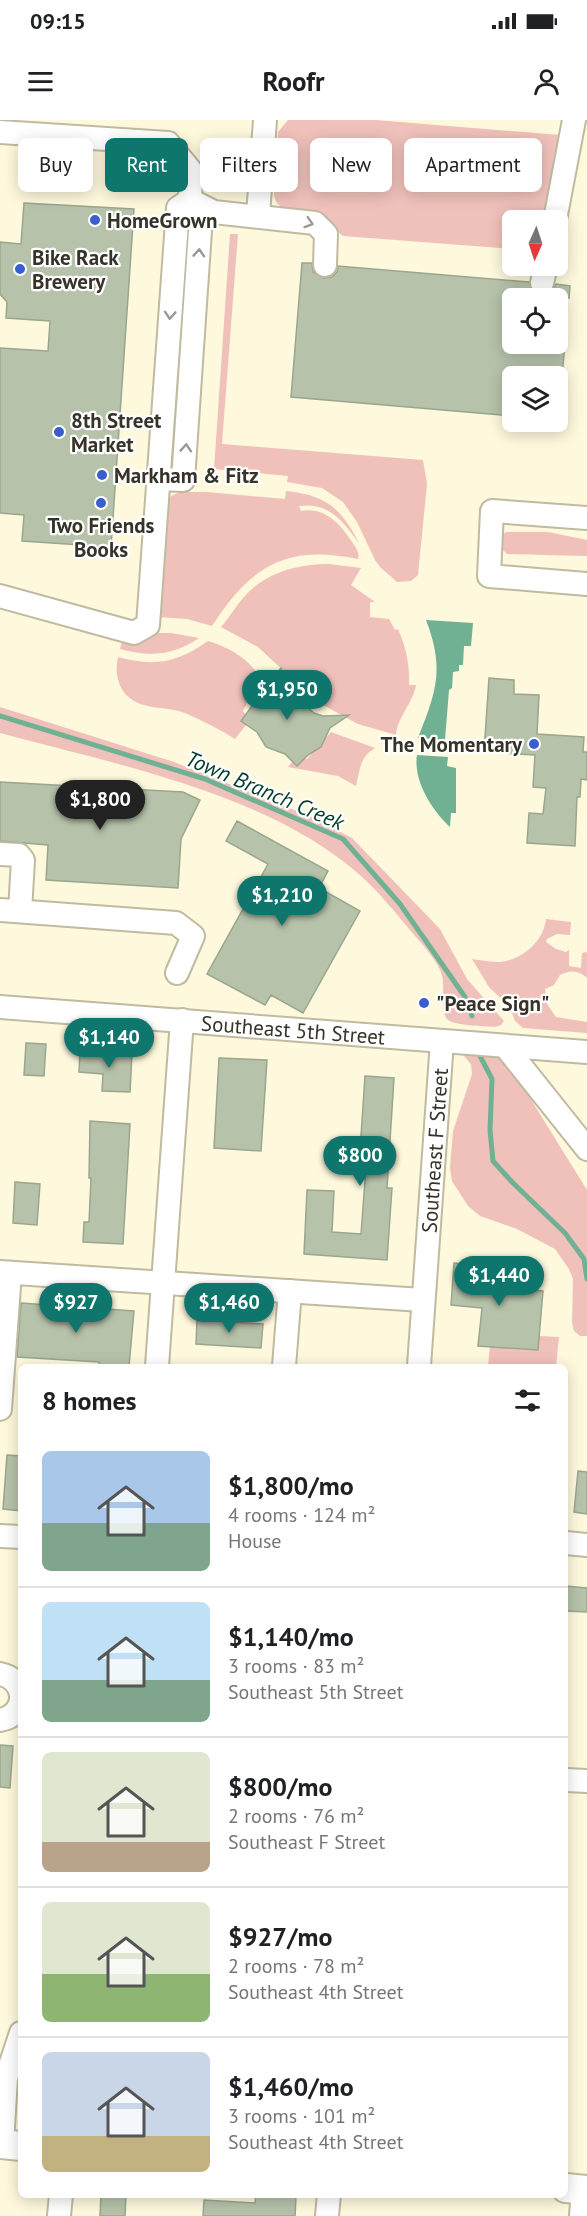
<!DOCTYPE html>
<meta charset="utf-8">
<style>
:root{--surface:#fff;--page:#f6f6f6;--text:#202124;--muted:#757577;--line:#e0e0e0;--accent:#0f766e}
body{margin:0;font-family:"PT Sans",sans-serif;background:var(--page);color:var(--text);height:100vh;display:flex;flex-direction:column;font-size:22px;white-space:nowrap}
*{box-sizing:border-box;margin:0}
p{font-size:20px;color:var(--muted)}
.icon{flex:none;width:33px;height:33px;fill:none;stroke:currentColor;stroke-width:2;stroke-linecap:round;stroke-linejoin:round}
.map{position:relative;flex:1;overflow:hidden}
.drawer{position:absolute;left:18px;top:1244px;width:550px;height:834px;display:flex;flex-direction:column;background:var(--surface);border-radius:9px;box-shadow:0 3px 15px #0003}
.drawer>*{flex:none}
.hud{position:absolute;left:18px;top:18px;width:552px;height:54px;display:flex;gap:12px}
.needle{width:39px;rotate:183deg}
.buttons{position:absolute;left:502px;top:90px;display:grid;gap:12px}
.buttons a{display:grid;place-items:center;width:66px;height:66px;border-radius:9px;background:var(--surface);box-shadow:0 3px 15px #0003;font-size:30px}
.price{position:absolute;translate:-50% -51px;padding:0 14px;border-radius:21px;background:var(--accent);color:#fff;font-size:20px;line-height:39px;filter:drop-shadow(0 2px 3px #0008)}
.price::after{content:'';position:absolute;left:50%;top:36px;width:18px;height:14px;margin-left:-9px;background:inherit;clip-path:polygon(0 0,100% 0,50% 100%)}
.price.current{background:#222;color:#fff}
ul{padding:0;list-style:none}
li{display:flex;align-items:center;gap:18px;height:150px;padding:0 24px}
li+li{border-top:2px solid var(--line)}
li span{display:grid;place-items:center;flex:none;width:168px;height:120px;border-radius:9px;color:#555}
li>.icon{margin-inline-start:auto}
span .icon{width:72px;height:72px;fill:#fffc;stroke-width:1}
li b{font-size:26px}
h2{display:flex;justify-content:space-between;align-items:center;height:72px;padding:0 24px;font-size:26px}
.pill{padding:0 21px;border-radius:9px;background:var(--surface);box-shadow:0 3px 15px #0003;font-size:21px;line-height:54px}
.pill.current{background:var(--accent);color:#fff}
.status{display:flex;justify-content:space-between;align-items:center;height:42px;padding:0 30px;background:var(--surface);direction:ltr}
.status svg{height:16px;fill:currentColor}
header{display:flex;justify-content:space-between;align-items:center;height:78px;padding:0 24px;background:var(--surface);font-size:27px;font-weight:700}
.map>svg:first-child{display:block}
.green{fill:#f0c1bb}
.water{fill:#70b193}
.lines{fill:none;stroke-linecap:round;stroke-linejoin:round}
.stream{stroke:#70b193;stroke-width:5}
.building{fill:#b6c2aa;stroke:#9aa68e;stroke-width:1.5}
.minor-casing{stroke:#c0baa0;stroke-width:26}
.major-casing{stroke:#c0baa0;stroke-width:32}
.minor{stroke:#fff;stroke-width:22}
.major{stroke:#fff;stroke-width:28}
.oneway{stroke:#9a9994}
.poi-dot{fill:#385ecf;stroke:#fff;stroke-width:2}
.labels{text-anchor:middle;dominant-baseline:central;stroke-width:4.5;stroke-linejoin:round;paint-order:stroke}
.poi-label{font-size:21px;font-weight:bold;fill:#363329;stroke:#fff;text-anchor:start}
.street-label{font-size:21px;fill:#363329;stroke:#fff}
.water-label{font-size:22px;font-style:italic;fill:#043d29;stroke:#fff}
</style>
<div class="status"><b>09:15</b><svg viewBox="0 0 49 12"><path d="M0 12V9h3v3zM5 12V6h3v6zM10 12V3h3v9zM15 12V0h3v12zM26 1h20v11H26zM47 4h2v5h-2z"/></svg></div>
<header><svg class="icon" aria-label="menu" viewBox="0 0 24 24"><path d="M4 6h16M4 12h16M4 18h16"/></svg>Roofr<svg class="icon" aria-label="person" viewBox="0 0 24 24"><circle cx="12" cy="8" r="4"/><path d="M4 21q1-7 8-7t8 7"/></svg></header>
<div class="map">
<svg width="587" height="2096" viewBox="0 0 587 2096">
<rect width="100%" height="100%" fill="#fef8dd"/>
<path class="green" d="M288 0H375L561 15 547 100H513V129L343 116C336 111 332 103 326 98 316 90 298 90 286 89 278 86 275 82 274 74L278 12Z
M230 114H238L222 324 423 340 427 364 418 455 411 461 397 462 380 447 375 440 357 402 343 382 322 368 287 362 288 356 214 349Z
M286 371C326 375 341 388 359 423 343 402 330 382 299 386L301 391C324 386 341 404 352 422 356 428 360 433 358 439 286 424 251 446 212 506L187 499 158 497 166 386 171 376 180 372H207L285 379Z
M507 412H548L587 420V436L507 434 500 427 502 414Z
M329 444 361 448 351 465 375 482H370V497L389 499 395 510 398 509C406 527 410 545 409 565H416C413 583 397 598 396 615L358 604 325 586 303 569 258 527 221 507C229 498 235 487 244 477 265 453 297 444 329 444Z
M153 513H171L199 518C172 536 150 537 120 529L122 521H141Z
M208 521C229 527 249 539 260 557L243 591 250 600 235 619C219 609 203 601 185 593 173 588 160 589 148 586 122 581 113 560 118 537 154 547 177 543 208 521Z
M0 587 174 642 312 697 352 718 440 809 467 859 504 901 501 905 495 907C485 906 453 906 447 899 439 888 447 863 440 850 433 835 420 822 410 810 394 791 379 772 361 756 268 673 117 645 0 613Z
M331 612 375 628C359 638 360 650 356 666L338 656 288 647 298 635 307 639Z
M546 799 571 802 570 815 557 814 547 819 546 822 556 829 566 832 569 830V846L581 848 582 833 587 832V858C578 850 570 850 560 855L554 865 545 869 547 884 556 897 587 902V913L523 908 515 901 510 887 489 867 472 839C481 840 491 842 500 842 522 840 544 821 546 799Z
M469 933 501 936 509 944 587 1070V1216H580L574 1211 572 1203 573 1159 569 1149 555 1129 517 1109 480 1096 468 1086 452 1061 450 1048 453 1011 472 954 471 944 463 935Z
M539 1216 559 1217 556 1246H488L490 1227 538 1230Z"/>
<path class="water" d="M426 500 473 503 471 526H464L463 545H459V551L453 552 452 568 449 570 445 620 418 618C436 572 445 549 426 500Z
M417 635 448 637 447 646 456 648V693H451L450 707C432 690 413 661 417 635Z"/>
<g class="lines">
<path class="stream" d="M0 596 205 659 343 719 400 784 465 877 472 896
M479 934 492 959 490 1010 493 1041 512 1062 565 1113 584 1139 587 1159"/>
</g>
<path class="building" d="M24 83 134 89 111 427 22 421 24 395 0 393V228L48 231 50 201 6 198 7 182 0 174V122L21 124Z
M302 143H312L313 152 324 158 332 157 337 152 338 146 529 162 532 172 539 176 551 173 556 164 570 166 569 178H513V224H565L562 256H513V296L291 277Z
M281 548 291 573 314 593 323 596 349 595 330 608 321 627 308 635 297 646 285 634 266 627 257 612 241 601 252 586 254 572 267 566Z
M489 558 514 560V574L539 575 537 614 584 617 583 632H587V660L581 659 580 677H577L575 726 527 723 529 693 543 694 546 668 533 667 535 635 484 632Z
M0 662 183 672 200 680 181 719 178 768 46 760 48 725 0 721Z
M237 701 328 751 319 768 360 791 303 893 271 875 265 885 207 854 268 744 226 721Z
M26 923 46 924 44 956 24 955Z
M80 931 132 934 130 972 102 971 103 954 79 952Z
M219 938 267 940 261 1031 214 1028Z
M365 956 394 958 387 1068H392L387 1140 304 1134 307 1070 334 1071 332 1112 361 1114 366 1047 359 1046Z
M90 1001 130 1004 123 1124 83 1122 84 1102H89L91 1058H89Z
M15 1062 40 1064 37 1105 13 1103Z
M454 1143 501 1147 500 1168 543 1171 538 1230 478 1226 482 1188 451 1185Z
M21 1183 134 1191 129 1246H99V1242L17 1237Z
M197 1200 263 1204 261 1228 196 1224Z
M7 1335 21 1336V1391L3 1389Z
M578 1351 587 1352V1394L574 1392Z
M566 1466 587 1468V1492L566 1491Z
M0 1625 13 1626 10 1668 0 1667Z
M101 2074H126L125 2096H100Z
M256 2074 296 2077 295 2096H203L204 2080 255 2083Z"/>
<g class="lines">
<g class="minor-casing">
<g id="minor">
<path d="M0 12 168 23 191 51 190 80 201 96 183 360 158 359"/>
<path d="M190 80 214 92 315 103 326 114 325 145"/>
<path d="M258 95 265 0"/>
<path d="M555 100 574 0"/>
<path d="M542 163 546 146"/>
<path d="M587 398 492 391 489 456 587 464"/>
<path d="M0 476 134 513 148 505 178 88 190 80"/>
<path d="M0 734 19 735 23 740 20 791"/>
<path d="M0 790 176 803 193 816 177 853"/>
<path id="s1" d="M0 887 587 932"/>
<path d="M505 926 587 1029"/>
<path d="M0 1152 422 1180"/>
<path d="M157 1246 182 900"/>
<path d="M284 1246 290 1171"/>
<path id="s2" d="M419 1246 442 921"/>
<path d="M0 1289 10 1153"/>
<path d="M0 1416 21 1417"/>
<path d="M566 1423 587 1425"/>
<path d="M0 1554C11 1556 19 1563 21 1575"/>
<path d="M0 1600C11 1598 19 1592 21 1580"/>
<path d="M566 1660 587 1661"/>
<path d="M2 2024 6 1958 21 1913"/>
<path d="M59 2096 61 2074"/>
<path d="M327 2096 329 2074"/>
<path d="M581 2096 583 2069"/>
</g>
</g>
<g class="major-casing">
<path id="major" d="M0 2024 21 2026
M566 2068 587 2070"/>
</g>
<use href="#minor" class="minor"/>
<use href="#major" class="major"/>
</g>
<defs><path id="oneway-chevron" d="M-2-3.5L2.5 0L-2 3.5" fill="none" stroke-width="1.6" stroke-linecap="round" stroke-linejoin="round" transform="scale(1.5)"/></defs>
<g class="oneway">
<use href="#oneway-chevron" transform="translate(309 103) rotate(18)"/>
<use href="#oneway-chevron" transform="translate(199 133) rotate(-86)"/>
<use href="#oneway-chevron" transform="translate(170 195) rotate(94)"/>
<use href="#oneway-chevron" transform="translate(186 328) rotate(-86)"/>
</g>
<g class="poi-dot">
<circle cx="95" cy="100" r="6"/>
<circle cx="20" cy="149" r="6"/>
<circle cx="59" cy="312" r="6"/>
<circle cx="102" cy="355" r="6"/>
<circle cx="101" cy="383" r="6"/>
<circle cx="534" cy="624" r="6"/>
<circle cx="424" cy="883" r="6"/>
</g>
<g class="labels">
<g class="poi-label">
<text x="107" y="100">HomeGrown</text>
<text x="32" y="137">Bike Rack<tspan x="32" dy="24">Brewery</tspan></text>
<text x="71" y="300">8th Street<tspan x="71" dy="24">Market</tspan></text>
<text x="114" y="355">Markham &amp; Fitz</text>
<text x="101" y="405" text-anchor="middle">Two Friends<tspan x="101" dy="24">Books</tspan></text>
<text x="522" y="624" text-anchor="end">The Momentary</text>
<text x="436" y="883">"Peace Sign"</text>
</g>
<g class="street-label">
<text stroke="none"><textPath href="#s1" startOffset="294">Southeast 5th Street</textPath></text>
<text stroke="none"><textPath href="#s2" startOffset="216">Southeast F Street</textPath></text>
</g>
<g class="water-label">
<text transform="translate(265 670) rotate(23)">Town Branch Creek</text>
</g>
</g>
</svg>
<div class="buttons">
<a><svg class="needle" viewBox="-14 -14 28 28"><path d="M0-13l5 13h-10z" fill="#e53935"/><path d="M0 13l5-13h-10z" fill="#757577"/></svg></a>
<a><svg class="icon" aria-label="locate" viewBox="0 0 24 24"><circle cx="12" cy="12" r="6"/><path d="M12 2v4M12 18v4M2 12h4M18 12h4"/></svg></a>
<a><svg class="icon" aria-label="layers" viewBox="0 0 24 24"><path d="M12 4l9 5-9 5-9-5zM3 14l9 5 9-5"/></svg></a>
</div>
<b class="price" style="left:287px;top:601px">$1,950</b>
<b class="price current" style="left:100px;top:711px">$1,800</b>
<b class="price" style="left:282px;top:807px">$1,210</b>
<b class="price" style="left:109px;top:949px">$1,140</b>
<b class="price" style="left:360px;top:1067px">$800</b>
<b class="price" style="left:499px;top:1187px">$1,440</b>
<b class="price" style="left:76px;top:1214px">$927</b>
<b class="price" style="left:229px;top:1214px">$1,460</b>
<div class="hud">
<a class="pill">Buy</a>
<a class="pill current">Rent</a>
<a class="pill">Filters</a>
<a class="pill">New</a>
<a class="pill">Apartment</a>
</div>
<section class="drawer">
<h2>8 homes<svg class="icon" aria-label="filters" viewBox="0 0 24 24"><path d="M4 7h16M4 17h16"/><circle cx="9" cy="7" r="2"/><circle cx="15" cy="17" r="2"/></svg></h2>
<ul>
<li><span style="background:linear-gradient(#a9c7e8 60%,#7fa58c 0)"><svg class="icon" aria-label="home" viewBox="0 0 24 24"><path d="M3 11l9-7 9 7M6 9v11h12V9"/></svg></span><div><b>$1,800/mo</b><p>4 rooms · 124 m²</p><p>House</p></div></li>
<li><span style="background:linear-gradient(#bfe0f5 65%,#7fa58c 0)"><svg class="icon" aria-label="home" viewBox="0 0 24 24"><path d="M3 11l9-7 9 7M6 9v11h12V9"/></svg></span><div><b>$1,140/mo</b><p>3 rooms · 83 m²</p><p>Southeast 5th Street</p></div></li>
<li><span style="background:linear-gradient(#dfe7d0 75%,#b9a48a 0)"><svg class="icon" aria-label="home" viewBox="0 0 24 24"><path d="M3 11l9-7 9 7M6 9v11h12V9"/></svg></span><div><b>$800/mo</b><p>2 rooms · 76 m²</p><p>Southeast F Street</p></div></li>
<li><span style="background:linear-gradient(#dfe7d0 60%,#8fb573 0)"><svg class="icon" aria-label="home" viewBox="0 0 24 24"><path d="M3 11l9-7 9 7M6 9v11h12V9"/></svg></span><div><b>$927/mo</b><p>2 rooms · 78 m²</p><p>Southeast 4th Street</p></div></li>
<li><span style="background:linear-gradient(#c9d6e8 70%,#c2b280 0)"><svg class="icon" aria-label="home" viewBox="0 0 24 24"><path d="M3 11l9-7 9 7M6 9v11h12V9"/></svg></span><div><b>$1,460/mo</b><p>3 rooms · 101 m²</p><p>Southeast 4th Street</p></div></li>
</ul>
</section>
</div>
